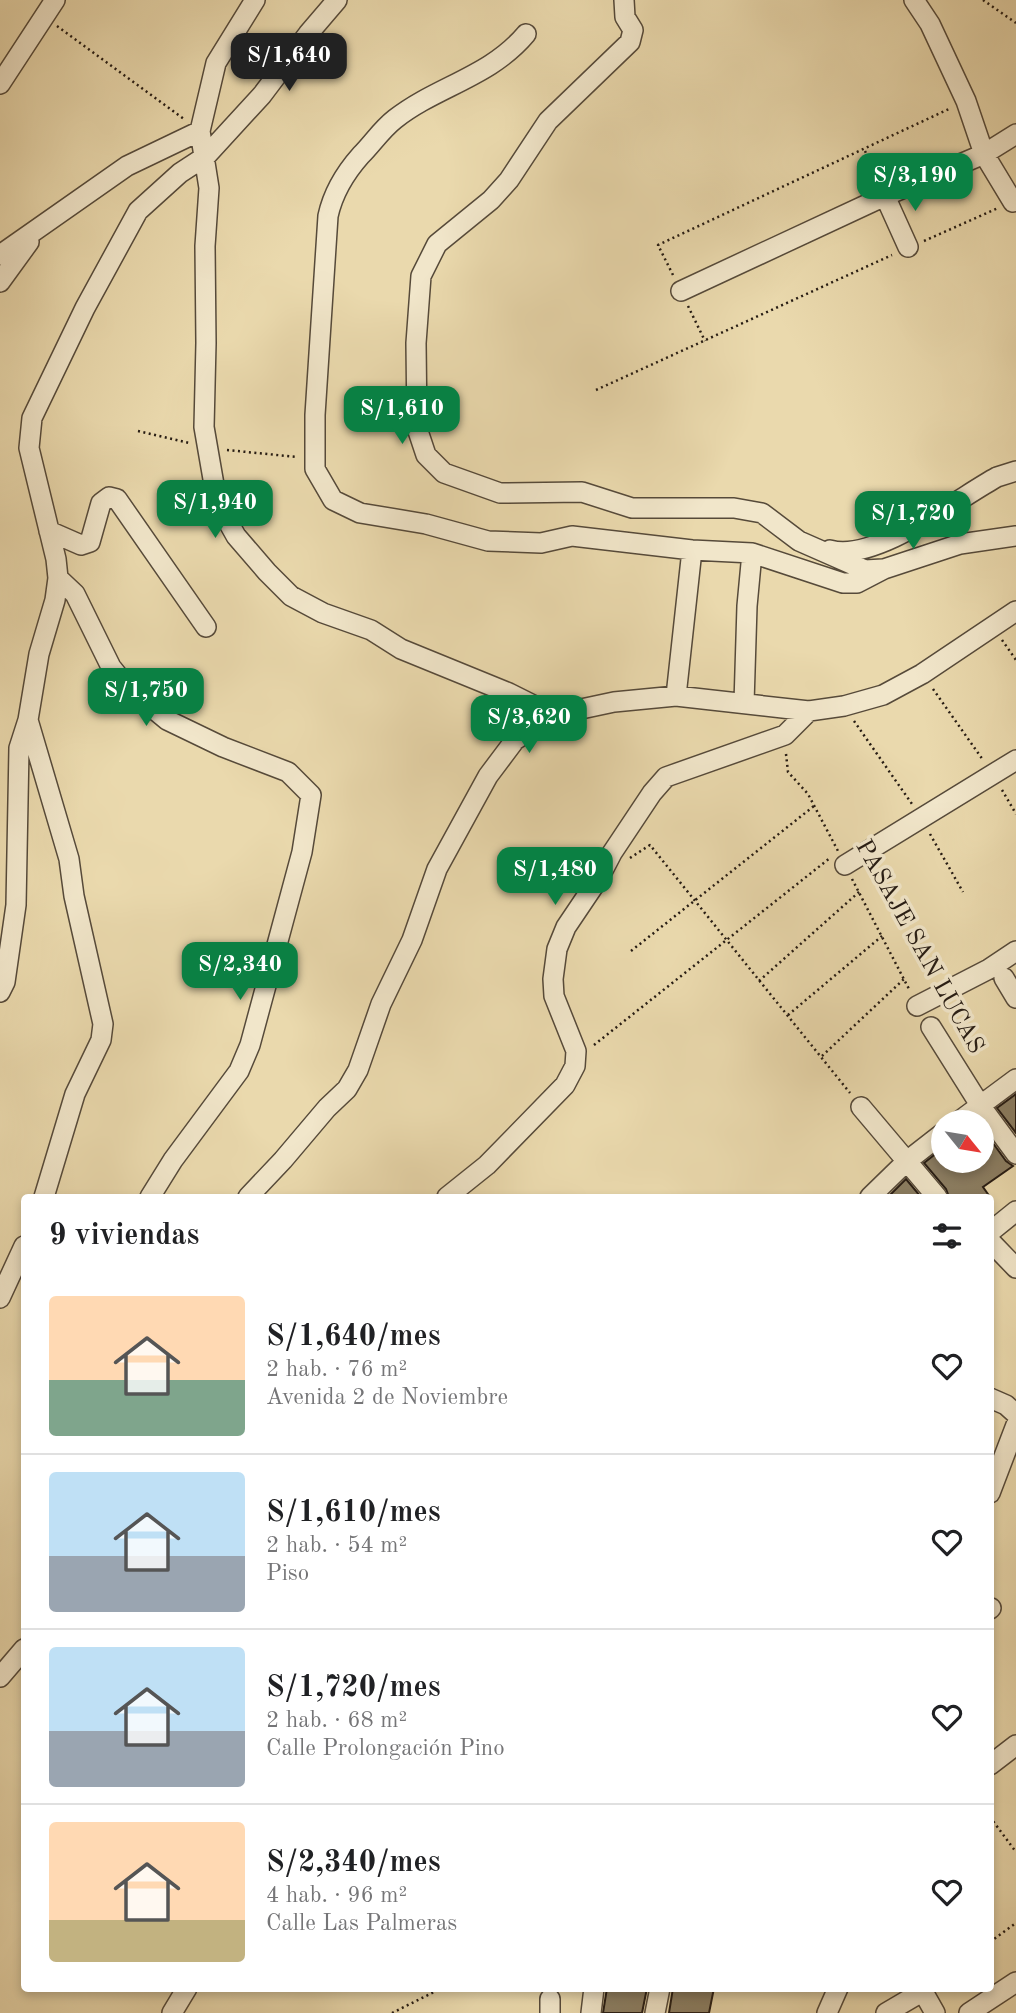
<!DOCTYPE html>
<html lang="es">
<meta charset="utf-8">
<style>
:root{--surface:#fff;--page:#f6f6f6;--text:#202124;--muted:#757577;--line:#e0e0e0;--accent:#0b8043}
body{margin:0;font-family:"Old Standard TT",serif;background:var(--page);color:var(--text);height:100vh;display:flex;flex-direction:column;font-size:26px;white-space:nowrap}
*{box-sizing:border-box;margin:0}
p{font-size:23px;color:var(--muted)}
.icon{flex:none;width:38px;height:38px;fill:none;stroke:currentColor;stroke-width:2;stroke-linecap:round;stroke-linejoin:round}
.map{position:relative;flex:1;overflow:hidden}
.details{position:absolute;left:21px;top:1194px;width:973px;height:798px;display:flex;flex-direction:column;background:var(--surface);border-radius:7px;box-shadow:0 4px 10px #0003}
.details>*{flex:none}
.needle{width:46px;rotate:120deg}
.controls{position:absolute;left:931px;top:1110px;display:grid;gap:14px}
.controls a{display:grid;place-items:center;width:63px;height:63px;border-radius:50%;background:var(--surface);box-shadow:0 4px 10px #0003;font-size:35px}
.price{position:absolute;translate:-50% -60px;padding:0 16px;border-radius:14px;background:var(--accent);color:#fff;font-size:23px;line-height:46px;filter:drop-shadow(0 2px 4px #0008)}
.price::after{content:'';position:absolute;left:50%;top:42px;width:21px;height:16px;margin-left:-10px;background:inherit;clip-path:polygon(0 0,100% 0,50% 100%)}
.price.on{background:#222;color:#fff}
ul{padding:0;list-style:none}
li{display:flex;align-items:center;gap:21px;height:175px;padding:0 28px}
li+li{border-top:2px solid var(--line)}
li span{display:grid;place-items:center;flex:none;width:196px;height:140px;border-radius:7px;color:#555}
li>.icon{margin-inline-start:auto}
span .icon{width:84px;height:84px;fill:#fffc;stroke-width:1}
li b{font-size:30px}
h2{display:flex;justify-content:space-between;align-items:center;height:84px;padding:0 28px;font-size:30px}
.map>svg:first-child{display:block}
.building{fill:#8b7e63;stroke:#251b13;stroke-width:2}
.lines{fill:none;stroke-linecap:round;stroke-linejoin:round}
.minor-casing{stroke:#564a3a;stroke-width:22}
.path{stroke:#251b13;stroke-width:2.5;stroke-dasharray:2 3.5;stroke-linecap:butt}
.minor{stroke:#f1e6ca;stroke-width:19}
.labels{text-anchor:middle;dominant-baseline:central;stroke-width:7;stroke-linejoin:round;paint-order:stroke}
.street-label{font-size:24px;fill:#251b13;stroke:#f1e6ca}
</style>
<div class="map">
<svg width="1016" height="2013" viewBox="0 0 1016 2013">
<rect width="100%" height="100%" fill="#ead9ad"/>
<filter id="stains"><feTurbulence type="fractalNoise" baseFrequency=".00286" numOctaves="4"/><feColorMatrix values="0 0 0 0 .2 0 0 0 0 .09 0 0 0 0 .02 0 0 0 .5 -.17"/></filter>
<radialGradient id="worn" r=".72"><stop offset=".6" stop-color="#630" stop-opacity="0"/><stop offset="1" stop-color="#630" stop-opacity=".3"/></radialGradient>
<path class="building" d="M1016 1094V1133L997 1108Z
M982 1128 1006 1161 1013 1166 983 1187 990 1197H949L946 1189 924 1163 943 1148V1160H982Z
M906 1179 921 1197H888Z
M607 1988H647L642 2013H603Z
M673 1988H714L709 2013H669Z"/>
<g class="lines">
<g class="minor-casing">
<path id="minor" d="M255 0 216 63 200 131 209 188 205 246 206 343 204 427 217 502 236 536 267 572 291 596 323 613 371 630 401 649 509 693 553 715
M624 0 625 17 633 30 630 42 548 121 509 180 491 200 437 244 421 276 416 343 417 428 426 455 444 473 500 493 582 492 632 508H734L762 513 799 541 865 570 883 569
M914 0 930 24 966 101 984 154 1013 202
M526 34C490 77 437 86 395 119 382 129 372 144 361 155 345 173 333 193 328 216L315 415V469L333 500 360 513 426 524 488 541 541 543 572 536 692 550 752 553 843 583H857L884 569 960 544 1016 536
M0 84 55 0
M885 196 908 247
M0 255 127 166 200 131
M0 282 29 242
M681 291 885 196 984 154 1016 134
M49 531 81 545 90 542 101 503 109 497 117 499 206 627
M830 550C874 563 957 499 997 477L1016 471
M58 578 75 594 111 667 127 687 167 720 223 747 288 772 311 795 302 852 250 1045 239 1071 173 1160 150 1197
M676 696 692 550
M744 703 747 606 752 553
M845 865 1016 760
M1004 978 1016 998
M0 992 5 982 16 905 19 748 28 720
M917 1006 989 969 1016 951
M931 1027 980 1105 1016 1154
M861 1107 937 1197
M958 1122 1016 1079
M44 1197 75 1094 101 1040 103 1024 74 896 69 859 28 720 39 654 55 600 58 578 56 559 29 448 32 418 85 308 138 211 180 173 206 156 262 95 308 34 337 0
M248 1197 283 1160 327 1108 347 1089 358 1070 381 1004 412 940 437 869 488 776 515 740 553 715 614 702 676 696 809 711 844 706 883 695 922 674 1016 611
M447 1197 487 1165 565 1085 575 1066 576 1051 554 996 553 979 557 949 566 927 599 878 612 853 652 793 666 777 785 735 809 711
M870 1197 907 1161 943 1133
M990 1232 1016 1211
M990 1241 1016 1268
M0 1298 24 1246
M990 1398 1006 1405 1016 1414
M990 1493 1016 1425
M990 1609 991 1608
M0 1677 24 1649
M990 1765 1016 1745
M550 1999V2013
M172 2013 187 1988
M591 2013 594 1988
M655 2013 660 1988
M827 2013 838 1988
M886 2013 920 1993 926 1997 935 2013
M969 2013 1016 1982"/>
</g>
<path class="path" d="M983 0 1016 23
M57 26 184 119
M865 151 878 180
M924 241 998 208
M673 275 658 245 951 108
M688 306 705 341
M596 390 892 255
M138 431 189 443
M227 450 297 457
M1002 640 1016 660
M933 689 983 760
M854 721 912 804
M786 754 788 772 808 794 838 851
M1002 790 1016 814
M930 834 963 892
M630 858 650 845 850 1093
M852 879 910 991
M631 951 814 806
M759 981 859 892
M788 1015 882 936
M594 1045 830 858
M822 1056 904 979
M990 1817 1016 1852
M990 1942 1016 1923
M392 2013 442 1988"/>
<use href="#minor" class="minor"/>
</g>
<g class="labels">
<g class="street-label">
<text transform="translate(919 947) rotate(61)">PASAJE SAN LUCAS</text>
</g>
</g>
<rect width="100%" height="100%" filter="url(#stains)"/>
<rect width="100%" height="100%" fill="url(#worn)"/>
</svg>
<div class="controls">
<a><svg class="needle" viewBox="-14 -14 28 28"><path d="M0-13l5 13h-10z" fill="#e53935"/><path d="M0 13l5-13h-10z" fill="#757577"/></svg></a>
</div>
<b class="price on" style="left:289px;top:93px">S/1,640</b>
<b class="price" style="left:915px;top:213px">S/3,190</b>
<b class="price" style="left:402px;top:446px">S/1,610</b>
<b class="price" style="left:215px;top:540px">S/1,940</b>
<b class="price" style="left:913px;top:551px">S/1,720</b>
<b class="price" style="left:146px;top:728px">S/1,750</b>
<b class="price" style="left:529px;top:755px">S/3,620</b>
<b class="price" style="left:555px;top:907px">S/1,480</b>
<b class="price" style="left:240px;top:1002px">S/2,340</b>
<section class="details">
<h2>9 viviendas<svg class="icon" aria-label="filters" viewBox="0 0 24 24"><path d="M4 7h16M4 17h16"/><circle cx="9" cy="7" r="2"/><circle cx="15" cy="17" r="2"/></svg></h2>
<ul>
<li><span style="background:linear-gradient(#ffd9b3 60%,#7fa58c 0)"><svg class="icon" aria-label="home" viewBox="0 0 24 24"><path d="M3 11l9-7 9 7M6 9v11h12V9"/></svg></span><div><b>S/1,640/mes</b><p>2 hab. · 76 m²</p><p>Avenida 2 de Noviembre</p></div><svg class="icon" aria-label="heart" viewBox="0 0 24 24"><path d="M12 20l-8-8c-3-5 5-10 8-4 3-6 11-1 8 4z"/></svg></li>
<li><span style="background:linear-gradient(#bfe0f5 60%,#9aa5b1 0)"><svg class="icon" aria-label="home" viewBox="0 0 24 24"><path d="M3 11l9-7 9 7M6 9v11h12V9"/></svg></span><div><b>S/1,610/mes</b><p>2 hab. · 54 m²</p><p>Piso</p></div><svg class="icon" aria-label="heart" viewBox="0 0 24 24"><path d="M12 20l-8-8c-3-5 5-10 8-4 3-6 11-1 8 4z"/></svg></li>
<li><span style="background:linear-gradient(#bfe0f5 60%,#9aa5b1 0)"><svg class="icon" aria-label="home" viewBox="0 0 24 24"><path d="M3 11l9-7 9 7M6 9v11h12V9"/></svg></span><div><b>S/1,720/mes</b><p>2 hab. · 68 m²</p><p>Calle Prolongación Pino</p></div><svg class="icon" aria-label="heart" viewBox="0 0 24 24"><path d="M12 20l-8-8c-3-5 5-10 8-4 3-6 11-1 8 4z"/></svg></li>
<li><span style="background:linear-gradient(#ffd9b3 70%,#c2b280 0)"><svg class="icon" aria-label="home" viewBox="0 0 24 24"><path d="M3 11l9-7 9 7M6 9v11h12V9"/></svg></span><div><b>S/2,340/mes</b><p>4 hab. · 96 m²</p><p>Calle Las Palmeras</p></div><svg class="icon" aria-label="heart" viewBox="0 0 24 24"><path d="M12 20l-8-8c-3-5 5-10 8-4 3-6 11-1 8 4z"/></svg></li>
</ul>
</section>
</div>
